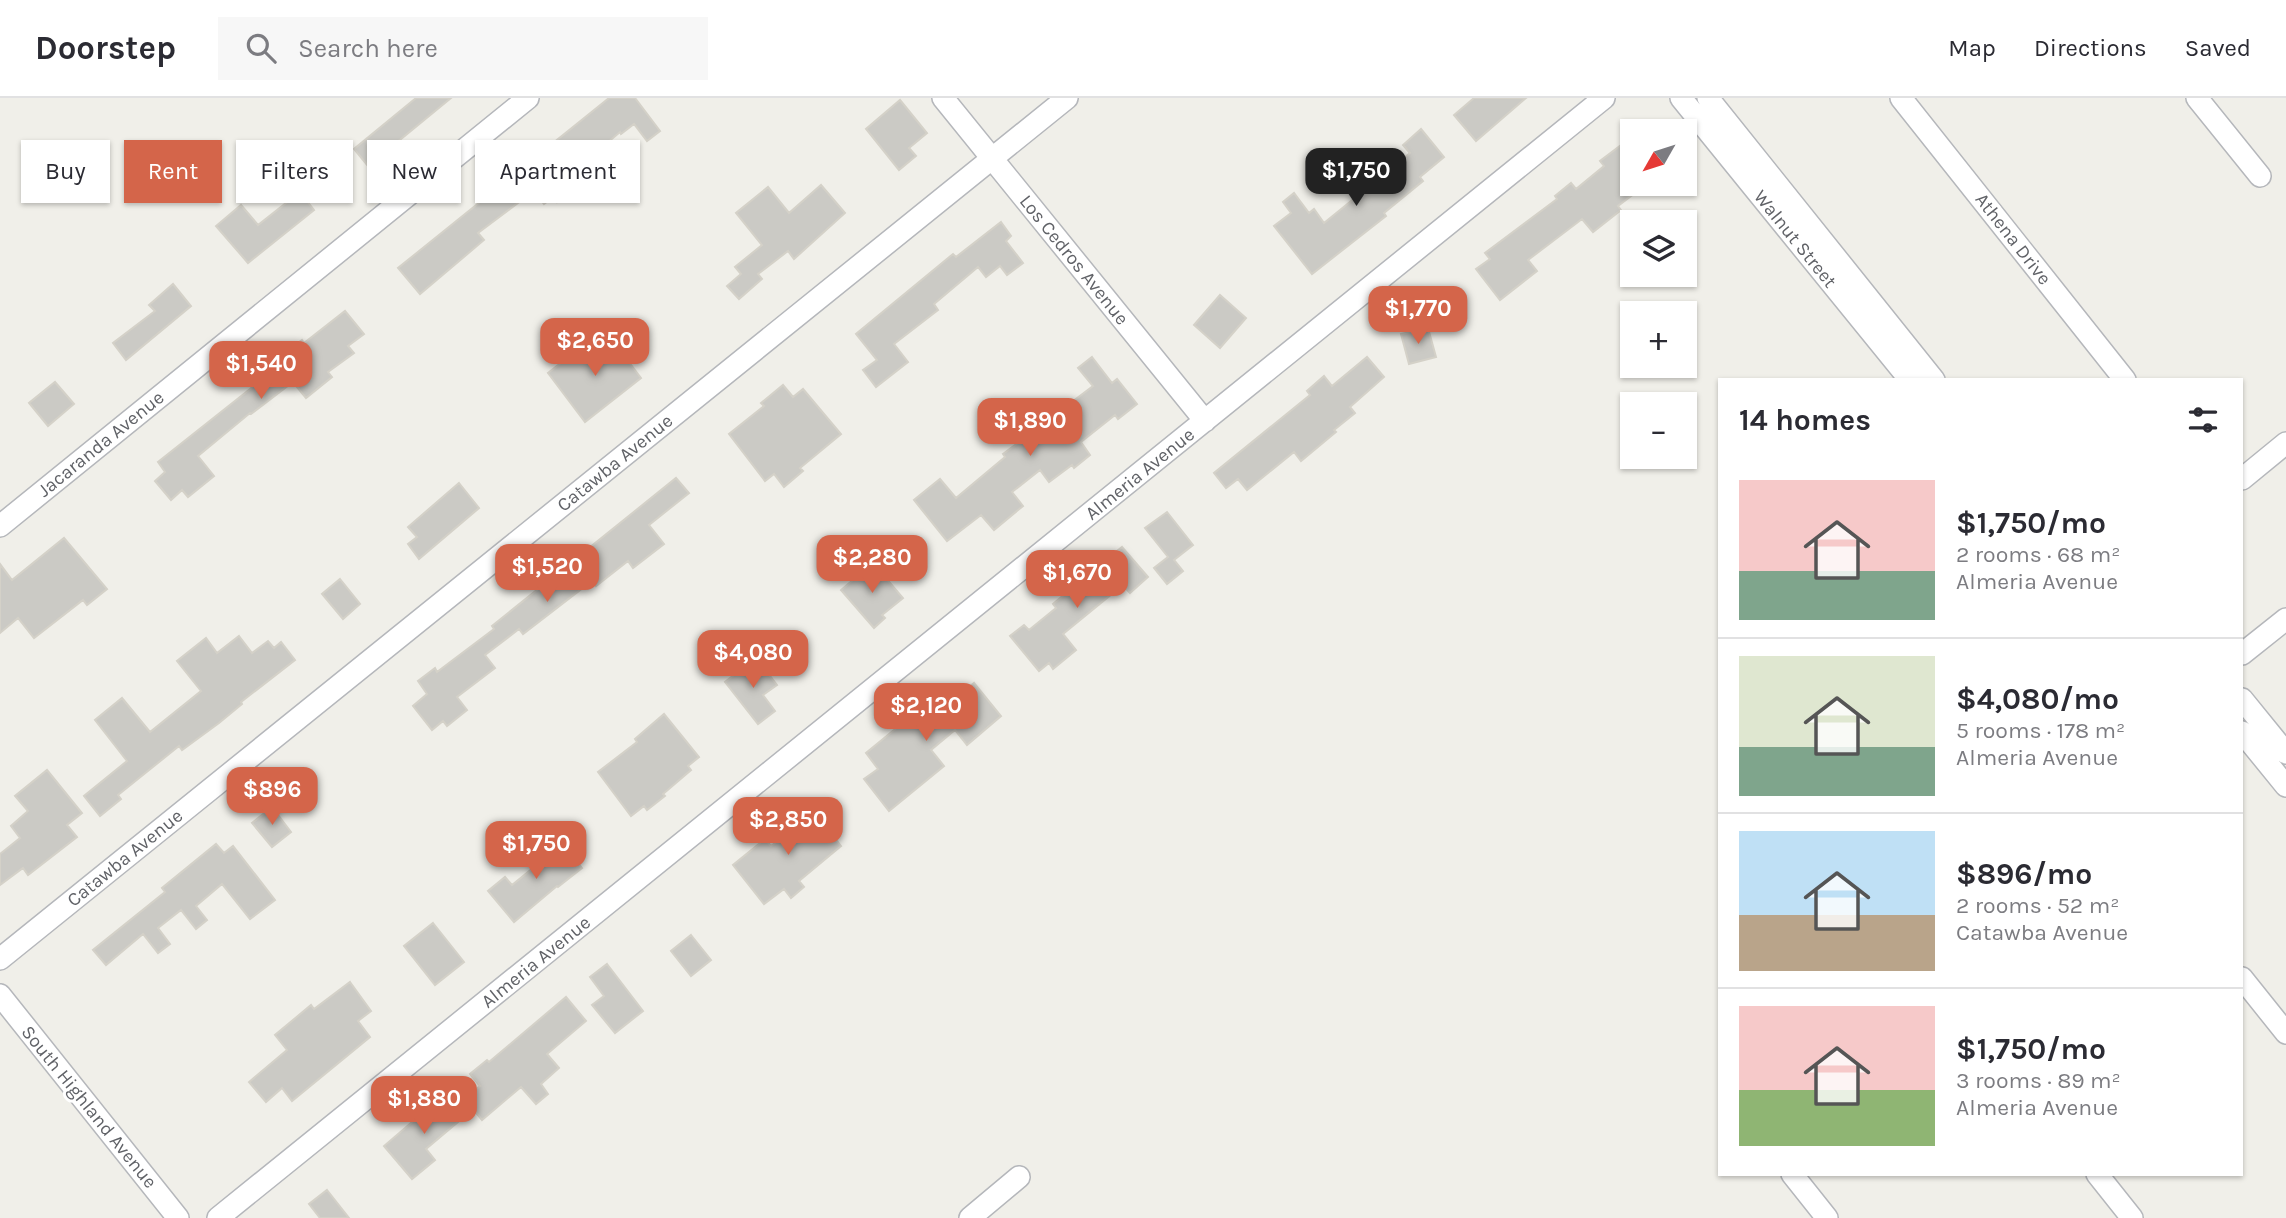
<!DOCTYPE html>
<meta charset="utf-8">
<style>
:root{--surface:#fff;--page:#f7f7f7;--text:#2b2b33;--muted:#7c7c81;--line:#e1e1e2;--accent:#d4654a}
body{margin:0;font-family:Karla,sans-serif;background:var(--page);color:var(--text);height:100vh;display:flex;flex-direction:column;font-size:26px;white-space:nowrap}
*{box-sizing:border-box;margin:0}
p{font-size:23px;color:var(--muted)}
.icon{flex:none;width:38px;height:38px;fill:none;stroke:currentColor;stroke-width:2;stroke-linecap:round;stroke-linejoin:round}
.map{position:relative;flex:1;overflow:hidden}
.sheet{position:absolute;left:1718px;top:280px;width:525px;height:798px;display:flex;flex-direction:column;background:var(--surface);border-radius:0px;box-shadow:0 2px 5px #0004}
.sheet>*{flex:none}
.hud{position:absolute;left:21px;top:42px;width:665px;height:63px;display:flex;gap:14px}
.needle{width:46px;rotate:231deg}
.controls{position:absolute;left:1620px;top:21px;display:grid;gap:14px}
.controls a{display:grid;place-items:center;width:77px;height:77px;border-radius:0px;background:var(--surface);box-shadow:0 2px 5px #0004;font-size:35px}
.price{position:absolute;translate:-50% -60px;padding:0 16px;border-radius:14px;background:var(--accent);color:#fff;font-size:23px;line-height:46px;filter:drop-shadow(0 2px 4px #0008)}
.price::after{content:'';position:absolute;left:50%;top:42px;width:21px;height:16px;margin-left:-10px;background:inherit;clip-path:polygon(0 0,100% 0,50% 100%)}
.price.active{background:#222;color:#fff}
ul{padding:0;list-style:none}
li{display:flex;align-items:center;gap:21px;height:175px;padding:0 21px}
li+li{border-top:2px solid var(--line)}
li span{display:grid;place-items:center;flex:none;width:196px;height:140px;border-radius:0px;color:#555}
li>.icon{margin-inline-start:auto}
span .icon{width:84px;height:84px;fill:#fffc;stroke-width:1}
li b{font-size:30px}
h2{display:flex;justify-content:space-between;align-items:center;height:84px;padding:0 21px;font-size:30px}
.tag{padding:0 24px;border-radius:0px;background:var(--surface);box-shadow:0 2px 5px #0004;font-size:24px;line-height:63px}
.tag.active{background:var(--accent);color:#fff}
header{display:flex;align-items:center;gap:42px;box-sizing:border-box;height:98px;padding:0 35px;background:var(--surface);border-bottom:2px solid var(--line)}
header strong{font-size:33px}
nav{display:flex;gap:38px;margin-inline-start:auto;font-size:24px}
.search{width:490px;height:63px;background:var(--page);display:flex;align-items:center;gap:18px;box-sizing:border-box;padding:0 24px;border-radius:0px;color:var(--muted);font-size:26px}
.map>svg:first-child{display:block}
.building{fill:#cbcac5;stroke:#d4d1c8;stroke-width:2}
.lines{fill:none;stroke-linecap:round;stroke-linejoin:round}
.minor-casing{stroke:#b5b7bb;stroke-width:24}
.minor{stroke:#fff;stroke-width:21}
.labels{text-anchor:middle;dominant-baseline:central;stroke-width:6;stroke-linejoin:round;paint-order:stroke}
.street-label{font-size:19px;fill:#606267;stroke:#fff}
</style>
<header>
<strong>Doorstep</strong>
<div class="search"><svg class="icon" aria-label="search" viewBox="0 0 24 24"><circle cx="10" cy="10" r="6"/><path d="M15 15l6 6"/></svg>Search here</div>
<nav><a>Map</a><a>Directions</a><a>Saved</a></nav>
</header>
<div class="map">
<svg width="2286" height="1120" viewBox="0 0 2286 1120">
<rect width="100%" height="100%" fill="#f0efe9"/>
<path class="building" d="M416 0H451L368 68 354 51Z
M609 0H635L660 33 647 43 634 26 621 36 620 34 567 79 575 90 557 104 553 99 544 106 534 93 478 135 484 142 420 196 398 170Z
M1474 0H1526L1476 43 1454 17Z
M900 2 927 35 909 50 916 58 899 72 866 31Z
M1421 31 1444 59 1420 79 1423 83 1384 115 1386 118 1312 176 1274 128 1291 115 1283 104 1294 95 1309 115 1314 111 1324 125 1410 55 1403 47Z
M1633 38V86H1647L1618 108 1621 112 1593 134 1582 121 1528 162 1537 173 1500 202 1476 171 1490 161 1485 155 1557 101 1555 98 1571 85 1576 91 1604 68 1600 63Z
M821 87 845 115 794 161 788 153 758 176 762 181 739 201 727 188 741 176 735 169 762 147 736 115 768 89 789 115Z
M300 94 314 112 248 165 216 128 241 107 258 127Z
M1001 124 1011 138 1006 143 1023 165 1007 177 1000 168 986 179 978 169 934 206 938 212 894 246 908 264 876 289 863 272 877 262 856 236 953 156 956 159Z
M173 186 191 208 126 262 113 245 155 213 149 207Z
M1220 197 1246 220 1220 250 1194 227Z
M345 213 364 236 348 248 354 255 328 274 332 279 306 300 293 284 251 316 250 315 198 358 214 378 188 399 182 392 171 402 155 383 165 374 158 364 279 268 275 263 302 242 304 245Z
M1428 230 1436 259 1409 266 1401 236Z
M610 239 641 280 585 324 548 275 571 257 576 264Z
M1092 259 1112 285 1117 281 1137 306 1118 321 1115 317 1081 344 1090 357 1074 370 1072 367 1049 384 1040 372 1012 394 1023 408 994 432 981 417 947 443 914 402 940 381 956 400 1005 359 1003 356 1093 288 1078 270Z
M1367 259 1384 279 1350 309 1355 315 1334 332 1336 334 1301 363 1294 354 1247 392 1238 381 1226 390 1214 375 1310 297 1307 293 1324 278 1332 288Z
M55 284 74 306 48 328 29 305Z
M783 287 793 299 803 291 841 336 800 370 803 373 784 389 774 376 765 383 729 336 764 308 761 305Z
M676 380 689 395 649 427 664 446 633 470 628 463 596 488 592 483 523 536 519 531 485 557 495 570 457 599 467 612 447 628 443 623 432 632 413 608 427 596 418 583 435 570 437 574 494 531 492 528Z
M459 385 479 410 419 461 408 446 417 439 408 429Z
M1167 414 1193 447 1174 462 1183 473 1167 486 1154 470 1168 459 1145 430Z
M64 440 107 491 87 507 83 502 34 540 18 520 0 535V466L12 482Z
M1122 449 1148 479 1130 495 1123 487 1063 536 1076 552 1053 571 1049 565 1039 573 1010 538 1024 527 1029 532 1056 510 1053 506Z
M873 465 903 500 882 517 885 520 874 530 841 492Z
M340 481 360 506 343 521 322 496Z
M239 538 252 555 268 543 274 550 281 544 295 562 241 604 242 606 219 625 182 652 179 648 118 697 121 701 100 718 84 698 127 663 95 622 122 600 150 634 201 593 177 563 206 540 217 555Z
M756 560 777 587 763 597 775 613 758 626 725 584Z
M974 585 1001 618 967 647 955 632 931 652 944 668 889 713 864 681 878 671 866 655 911 618 914 621 949 593 956 600Z
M664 616 699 659 688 668 691 672 663 696 665 698 647 712 644 708 631 718 598 674 637 644 635 641Z
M47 672 82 715 67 727 77 739 28 777 23 770 0 787V756L20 740 11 728 28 713 15 698Z
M807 704 841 748 799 783 804 789 791 800 784 791 764 806 733 767 765 741 771 748 799 727 791 716Z
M272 709 291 734 272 749 252 725Z
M558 740 582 770 558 789 557 788 514 824 488 793 505 779 512 787 539 765 534 759Z
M216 746 224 755 233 748 275 802 250 821 222 786 196 808 207 822 196 831 181 812 158 830 170 846 158 855 143 836 106 867 93 852 165 794 162 790Z
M433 825 464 864 435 887 404 848Z
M691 837 711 862 691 878 671 853Z
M607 866 643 913 615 935 592 907 604 898 590 879Z
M350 884 371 913 358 923 370 939 292 1003 282 990 266 1004 249 984 287 952 275 937 311 907 314 911Z
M566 899 586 923 547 956 559 970 541 986 548 996 536 1006 521 989 482 1022 465 1001 480 988 470 976 487 962 489 964Z
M446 995 465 1018 426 1051 435 1062 412 1081 384 1048Z
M327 1092 349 1120H320L309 1106Z"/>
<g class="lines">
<g class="minor-casing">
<path id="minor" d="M943 0 1205 323
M1681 0 1910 282
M1708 0 1934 282
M1901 0 2125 282
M2197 0 2260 78
M2242 381 2286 345
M0 428 528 0
M2242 556 2286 521
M2242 601 2286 655
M2242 634 2286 688
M0 861 1067 0
M2242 880 2286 935
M0 897 178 1120
M1792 1076 1827 1120
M2097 1076 2132 1120
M218 1120 1604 0
M970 1120 1019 1079"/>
</g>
<use href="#minor" class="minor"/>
</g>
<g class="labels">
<g class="street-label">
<text transform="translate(1795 141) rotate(51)">Walnut Street</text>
<text transform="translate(2013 141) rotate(52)">Athena Drive</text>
<text transform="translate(1074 162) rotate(51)">Los Cedros Avenue</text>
<text transform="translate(101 346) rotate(-39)">Jacaranda Avenue</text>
<text transform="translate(615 365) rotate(-39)">Catawba Avenue</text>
<text transform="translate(1140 376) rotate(-39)">Almeria Avenue</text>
<text transform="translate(125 760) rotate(-39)">Catawba Avenue</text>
<text transform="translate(536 864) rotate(-39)">Almeria Avenue</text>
<text transform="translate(89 1009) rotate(51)">South Highland Avenue</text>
</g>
</g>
</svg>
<div class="controls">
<a><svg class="needle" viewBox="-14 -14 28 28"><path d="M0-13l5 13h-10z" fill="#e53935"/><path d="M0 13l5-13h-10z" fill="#7c7c81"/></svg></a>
<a><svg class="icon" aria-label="layers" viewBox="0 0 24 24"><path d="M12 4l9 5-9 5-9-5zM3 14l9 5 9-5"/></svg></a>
<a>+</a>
<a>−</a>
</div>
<b class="price active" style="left:1356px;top:110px">$1,750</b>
<b class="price" style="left:1418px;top:248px">$1,770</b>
<b class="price" style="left:595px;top:280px">$2,650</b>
<b class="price" style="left:261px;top:303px">$1,540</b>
<b class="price" style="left:1030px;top:360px">$1,890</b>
<b class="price" style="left:872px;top:497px">$2,280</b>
<b class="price" style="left:547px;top:506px">$1,520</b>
<b class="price" style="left:1077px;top:512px">$1,670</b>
<b class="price" style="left:753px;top:592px">$4,080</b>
<b class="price" style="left:926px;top:645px">$2,120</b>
<b class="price" style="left:272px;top:729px">$896</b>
<b class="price" style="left:788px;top:759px">$2,850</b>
<b class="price" style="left:536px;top:783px">$1,750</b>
<b class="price" style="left:424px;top:1038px">$1,880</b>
<div class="hud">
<a class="tag">Buy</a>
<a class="tag active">Rent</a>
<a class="tag">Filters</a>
<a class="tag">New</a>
<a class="tag">Apartment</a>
</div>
<section class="sheet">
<h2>14 homes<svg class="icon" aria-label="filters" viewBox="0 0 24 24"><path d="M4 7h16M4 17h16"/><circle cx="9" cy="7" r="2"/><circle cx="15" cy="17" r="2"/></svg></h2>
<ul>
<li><span style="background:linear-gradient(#f6c9c9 65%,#7fa58c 0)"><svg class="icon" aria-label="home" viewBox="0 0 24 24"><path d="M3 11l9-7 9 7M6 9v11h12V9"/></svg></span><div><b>$1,750/mo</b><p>2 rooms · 68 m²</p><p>Almeria Avenue</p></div></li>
<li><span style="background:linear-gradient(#dfe7d0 65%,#7fa58c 0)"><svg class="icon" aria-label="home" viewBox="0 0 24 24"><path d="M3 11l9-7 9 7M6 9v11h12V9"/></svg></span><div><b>$4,080/mo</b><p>5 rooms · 178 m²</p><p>Almeria Avenue</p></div></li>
<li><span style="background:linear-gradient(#bfe0f5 60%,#b9a48a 0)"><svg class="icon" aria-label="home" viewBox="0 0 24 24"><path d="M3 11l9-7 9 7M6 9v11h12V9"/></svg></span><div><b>$896/mo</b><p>2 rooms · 52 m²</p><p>Catawba Avenue</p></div></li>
<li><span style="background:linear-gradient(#f6c9c9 60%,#8fb573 0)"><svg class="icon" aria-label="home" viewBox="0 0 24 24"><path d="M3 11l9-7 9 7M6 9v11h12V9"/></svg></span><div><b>$1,750/mo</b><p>3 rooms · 89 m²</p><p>Almeria Avenue</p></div></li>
</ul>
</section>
</div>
